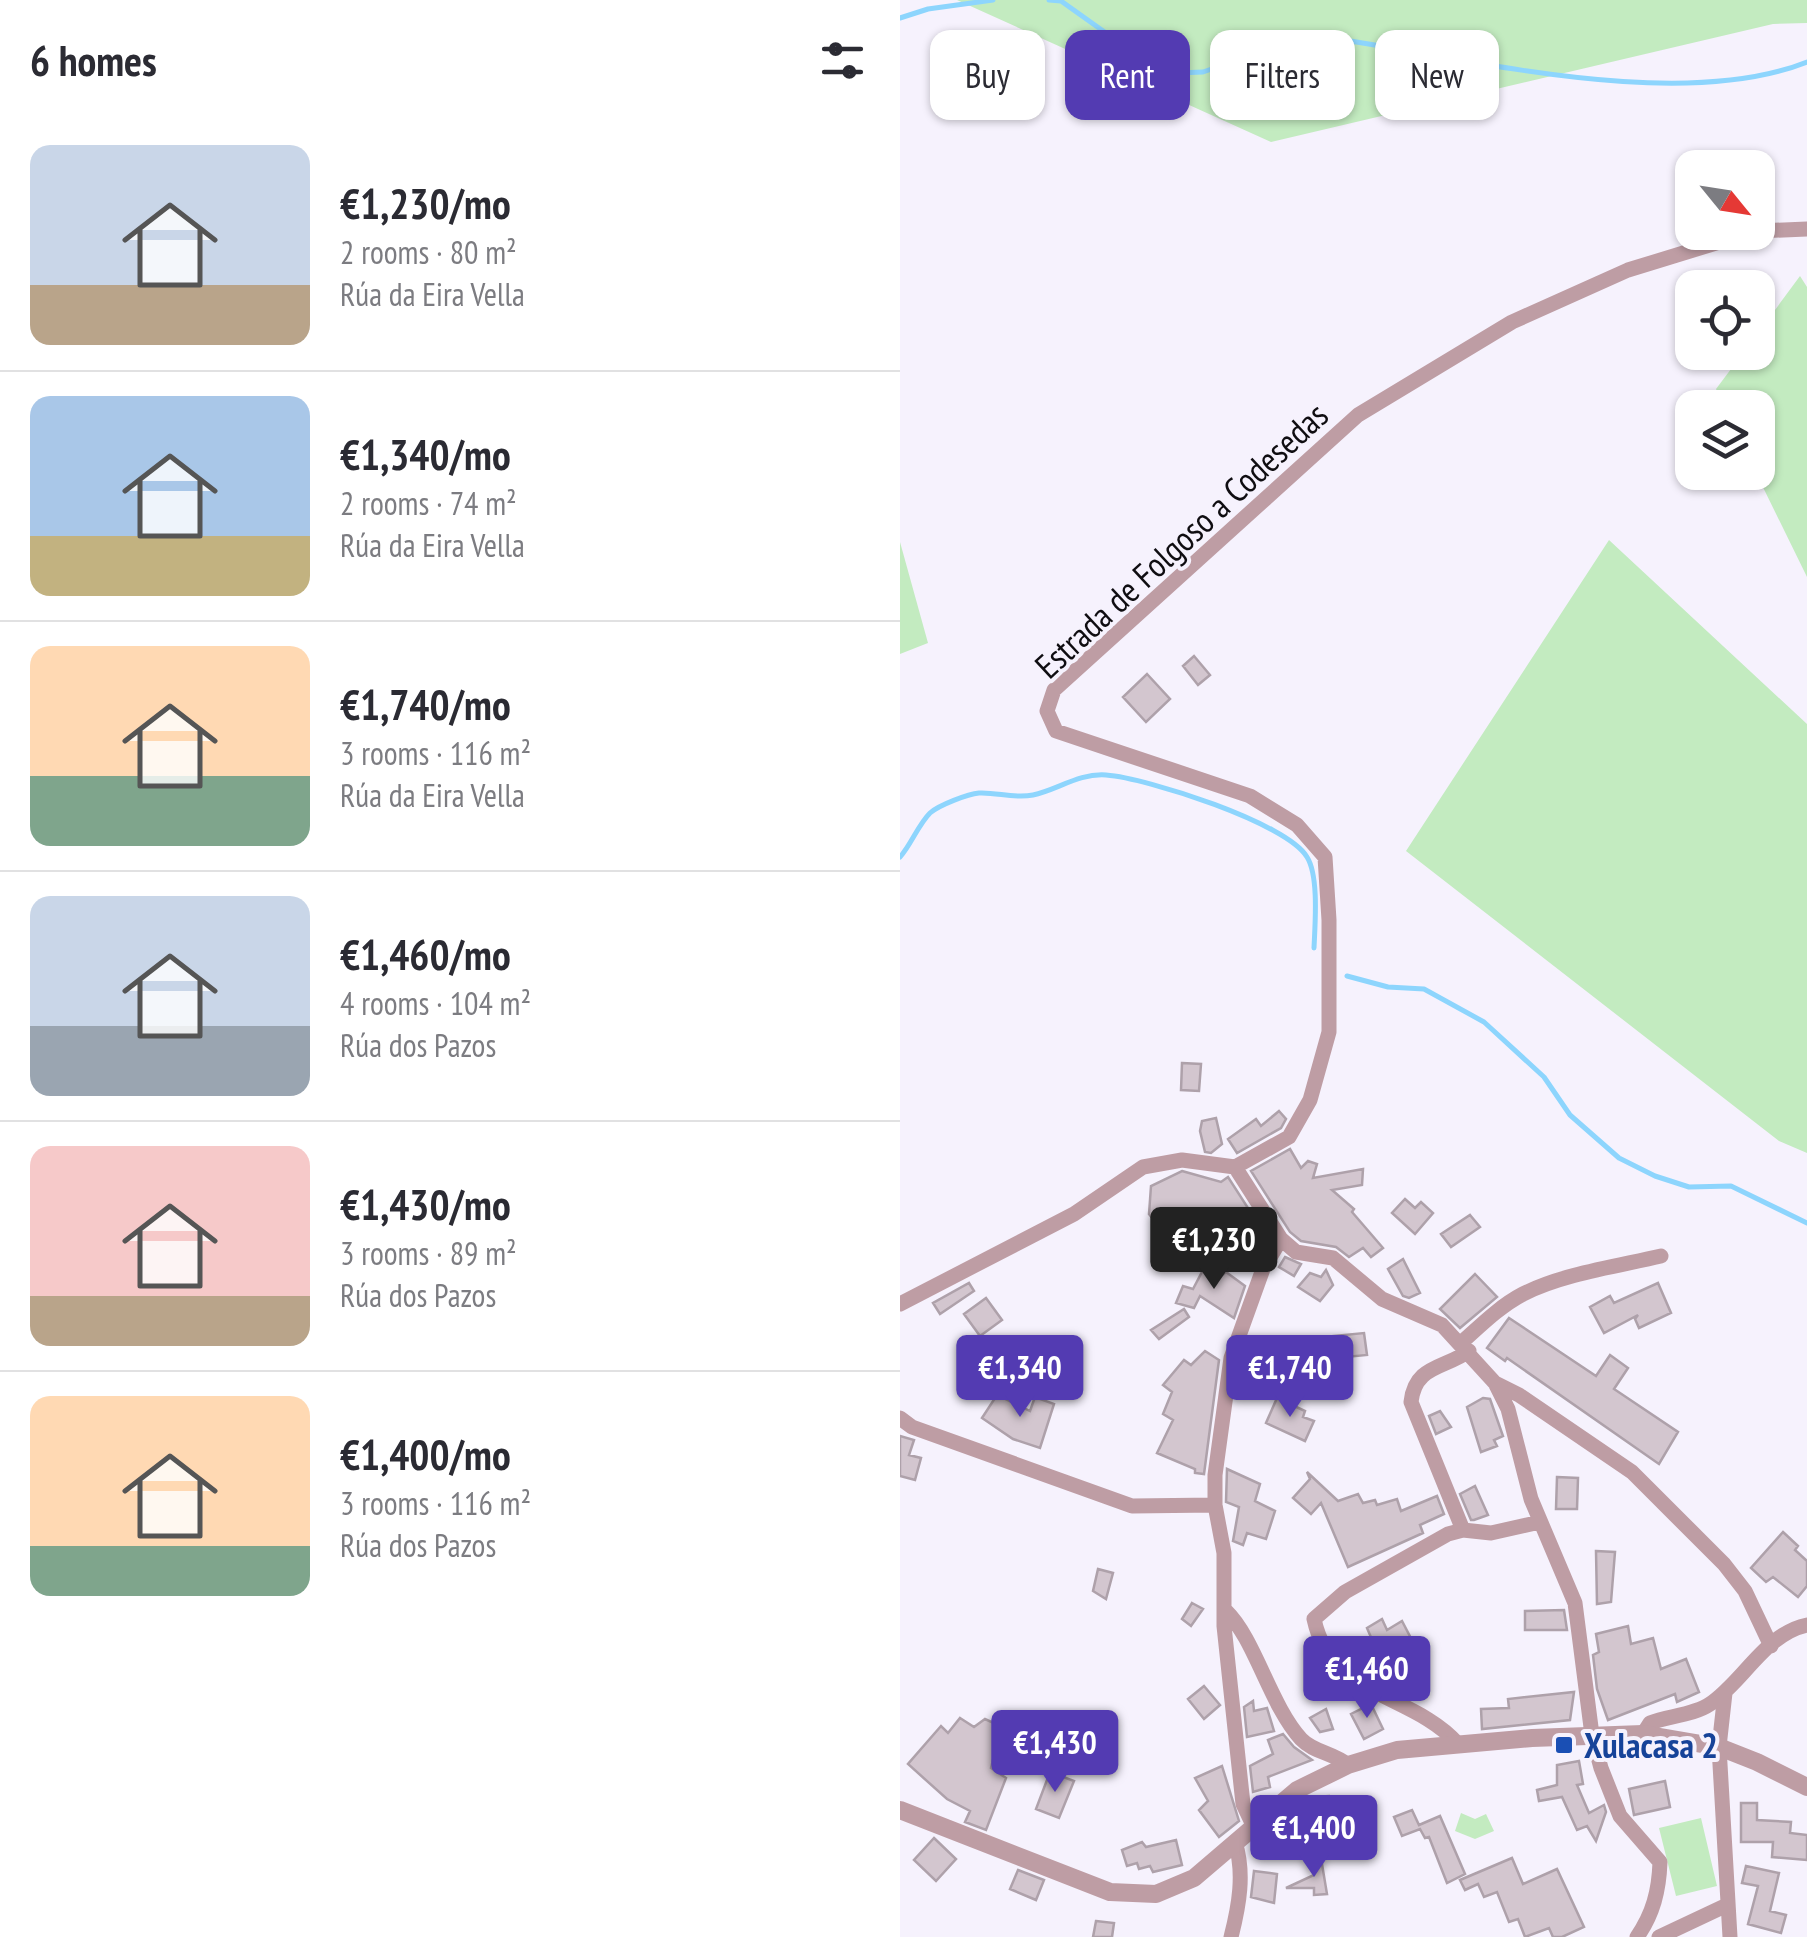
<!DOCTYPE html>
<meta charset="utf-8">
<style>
:root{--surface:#fff;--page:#f7f7f7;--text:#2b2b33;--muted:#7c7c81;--line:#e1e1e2;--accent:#533bb2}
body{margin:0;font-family:"PT Sans Narrow",sans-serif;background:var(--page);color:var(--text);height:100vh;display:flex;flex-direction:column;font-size:38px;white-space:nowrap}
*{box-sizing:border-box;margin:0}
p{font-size:32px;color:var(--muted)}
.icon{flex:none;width:55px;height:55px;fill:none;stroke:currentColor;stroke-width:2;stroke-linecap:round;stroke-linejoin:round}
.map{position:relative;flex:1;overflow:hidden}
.details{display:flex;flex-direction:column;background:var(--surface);width:900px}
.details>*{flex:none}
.top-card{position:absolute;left:30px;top:30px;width:725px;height:90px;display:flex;gap:20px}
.needle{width:65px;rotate:120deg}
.controls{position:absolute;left:775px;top:150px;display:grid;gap:20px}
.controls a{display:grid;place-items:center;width:100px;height:100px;border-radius:20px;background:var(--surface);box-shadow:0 2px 8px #0004;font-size:50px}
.price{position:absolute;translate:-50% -85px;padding:0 22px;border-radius:10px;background:var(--accent);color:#fff;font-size:32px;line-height:65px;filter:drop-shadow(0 2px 5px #0008)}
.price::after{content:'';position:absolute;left:50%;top:60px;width:30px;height:22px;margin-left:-15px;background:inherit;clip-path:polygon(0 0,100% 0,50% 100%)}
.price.current{background:#222;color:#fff}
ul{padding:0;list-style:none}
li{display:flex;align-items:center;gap:30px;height:250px;padding:0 30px}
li+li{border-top:2px solid var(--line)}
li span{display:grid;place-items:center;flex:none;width:280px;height:200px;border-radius:20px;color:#555}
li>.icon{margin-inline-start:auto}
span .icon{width:120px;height:120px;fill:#fffc;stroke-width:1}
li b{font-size:42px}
h2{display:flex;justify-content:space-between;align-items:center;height:120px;padding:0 30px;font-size:42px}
.tag{padding:0 35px;border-radius:20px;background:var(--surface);box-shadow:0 2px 8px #0004;font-size:35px;line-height:90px}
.tag.current{background:var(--accent);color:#fff}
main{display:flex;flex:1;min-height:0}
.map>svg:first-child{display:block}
.green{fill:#c3ebc0}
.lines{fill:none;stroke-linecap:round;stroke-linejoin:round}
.stream{stroke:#8dd5fd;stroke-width:5}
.building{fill:#d3c6cf;stroke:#aea1aa;stroke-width:2.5}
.minor{stroke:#be9da4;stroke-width:15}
.tertiary{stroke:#be9da4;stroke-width:18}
.transit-dot{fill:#1a4fb4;stroke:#f6f2fd;stroke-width:4}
.labels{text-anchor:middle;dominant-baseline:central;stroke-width:8;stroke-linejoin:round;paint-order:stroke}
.street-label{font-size:35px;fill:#0f0d11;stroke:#f6f2fd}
.transit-label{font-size:35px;font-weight:bold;fill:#164399;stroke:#f6f2fd;text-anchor:start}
</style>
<main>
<section class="details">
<h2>6 homes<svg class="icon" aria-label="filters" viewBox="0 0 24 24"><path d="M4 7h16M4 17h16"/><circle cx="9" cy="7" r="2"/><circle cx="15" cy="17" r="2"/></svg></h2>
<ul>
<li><span style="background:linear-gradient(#c9d6e8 70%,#b9a48a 0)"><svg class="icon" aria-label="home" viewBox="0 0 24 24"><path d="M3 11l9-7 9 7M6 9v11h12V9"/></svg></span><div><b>€1,230/mo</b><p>2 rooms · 80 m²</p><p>Rúa da Eira Vella</p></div></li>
<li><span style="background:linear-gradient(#a9c7e8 70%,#c2b280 0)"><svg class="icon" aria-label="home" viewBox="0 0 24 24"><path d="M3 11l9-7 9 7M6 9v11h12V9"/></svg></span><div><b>€1,340/mo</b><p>2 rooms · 74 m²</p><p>Rúa da Eira Vella</p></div></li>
<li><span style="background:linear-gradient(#ffd9b3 65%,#7fa58c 0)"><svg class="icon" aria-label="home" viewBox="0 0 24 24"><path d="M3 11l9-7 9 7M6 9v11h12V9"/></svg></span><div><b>€1,740/mo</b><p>3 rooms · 116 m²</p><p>Rúa da Eira Vella</p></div></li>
<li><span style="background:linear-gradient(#c9d6e8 65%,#9aa5b1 0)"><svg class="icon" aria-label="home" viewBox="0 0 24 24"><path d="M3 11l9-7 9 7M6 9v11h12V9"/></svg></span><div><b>€1,460/mo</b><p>4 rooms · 104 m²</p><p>Rúa dos Pazos</p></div></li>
<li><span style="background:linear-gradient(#f6c9c9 75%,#b9a48a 0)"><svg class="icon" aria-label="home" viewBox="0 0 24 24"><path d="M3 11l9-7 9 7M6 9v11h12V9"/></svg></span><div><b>€1,430/mo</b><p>3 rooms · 89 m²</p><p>Rúa dos Pazos</p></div></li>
<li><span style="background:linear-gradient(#ffd9b3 75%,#7fa58c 0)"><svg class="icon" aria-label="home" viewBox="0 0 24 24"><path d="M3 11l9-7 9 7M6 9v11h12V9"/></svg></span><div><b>€1,400/mo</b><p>3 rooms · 116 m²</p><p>Rúa dos Pazos</p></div></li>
</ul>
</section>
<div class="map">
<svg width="907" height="1937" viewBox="0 0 907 1937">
<rect width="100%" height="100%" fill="#f6f2fd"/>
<path class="green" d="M57 0H907V23L873 24 371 142Z
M900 276 907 287V577L856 473 858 408 825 407 816 389 843 353 858 352V333Z
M709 540 907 724V1153L879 1141 506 851Z
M0 542 28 643 0 654Z
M561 1813 575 1819 586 1814 594 1831 575 1839 555 1831Z
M801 1818 817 1886 776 1896 759 1828Z"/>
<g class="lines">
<path class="stream" d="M149 0 161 1 220 43 278 73 303 72 355 54 432 38 493 48
M0 18 28 9 93 0
M508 51C623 71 797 106 907 62
M0 857C11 845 18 825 30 813 39 805 68 794 79 793 97 792 114 799 133 795 157 790 179 773 206 775 247 778 387 823 407 857 419 876 415 924 414 948
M447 976 488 987 524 989 584 1022 644 1077 670 1115 719 1158 755 1176 789 1187 831 1186 907 1223"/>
</g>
<path class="building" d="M294 656 310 675 298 685 283 666Z
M247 674 270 699 246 722 223 697Z
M282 1063 301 1064 299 1091 281 1090Z
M379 1111 386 1119 381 1128 337 1153 328 1139 356 1119 361 1126Z
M316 1118 322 1144 311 1153 305 1152 300 1131 302 1121Z
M390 1149 401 1168 408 1161 417 1164 413 1178 463 1169 462 1185 432 1190 454 1209 452 1212 483 1248 471 1257 463 1248 449 1257 436 1247 401 1241 390 1232 351 1171Z
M282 1171 321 1182 328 1177 366 1236 355 1242 327 1223 323 1226 317 1217 273 1243 249 1214 251 1186Z
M505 1199 515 1208 521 1202 533 1213 515 1234 492 1213Z
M570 1215 580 1227 551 1247 541 1234Z
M385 1257 401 1264 394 1276 379 1267Z
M503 1259 520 1293 509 1298 503 1296 488 1269Z
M303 1270 320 1277 326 1272 345 1286 334 1318 300 1296 294 1308 276 1303 283 1286 293 1289Z
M426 1270 433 1285 420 1301 398 1287 410 1273 421 1277Z
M575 1274 597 1297 560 1328 540 1309Z
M69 1283 74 1291 40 1314 33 1303Z
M758 1283 771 1313 739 1328 735 1319 738 1315 704 1333 690 1307 710 1296 714 1303Z
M86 1298 102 1320 80 1336 64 1314Z
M284 1309 289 1317 259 1339 251 1330Z
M609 1318 696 1376 710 1355 728 1368 714 1389 778 1432 759 1464 607 1358 605 1361 587 1348Z
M464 1333 467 1355 436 1358 433 1336Z
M305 1351 319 1360 304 1474 295 1473V1469L257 1453 273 1420 263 1414 272 1392 263 1385 284 1360 291 1365Z
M97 1395 130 1411 135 1397 154 1404 140 1448 113 1439 82 1418Z
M377 1398 405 1411 403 1417 414 1421 405 1441 366 1423Z
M583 1398 590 1399 603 1436 594 1440 597 1446 581 1452 567 1407Z
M540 1411 551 1427 536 1434 529 1416Z
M0 1436 14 1440 9 1455 21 1458 15 1480 0 1476Z
M327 1469 360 1484 355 1501 375 1511 366 1539 347 1533 343 1545 333 1541 339 1507 326 1502Z
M407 1472 438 1501 458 1494 463 1503 475 1500 477 1505 497 1499 501 1511 537 1496 544 1514 520 1525 523 1533 448 1567 421 1503 411 1514 393 1498 410 1479Z
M657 1477 678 1478 677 1509H656Z
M575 1486 588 1515 574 1520H571L560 1494Z
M883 1532 898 1546 895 1550 907 1561V1586L898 1597 873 1577 866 1582 851 1568Z
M696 1551 715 1552 711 1602 697 1604Z
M198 1569 213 1573 206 1599 193 1591Z
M292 1603 303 1609 291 1626 282 1619Z
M664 1610 667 1630H625V1611Z
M482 1619 487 1630 502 1621 515 1646 503 1653 513 1671 496 1678 484 1654 479 1656 467 1628Z
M728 1626 731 1644 753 1638 761 1669 786 1659 799 1692 777 1702 775 1694 708 1720 697 1689 693 1655 699 1652 696 1634Z
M304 1686 320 1705 304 1719 288 1699Z
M674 1692 670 1720 582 1729 581 1709 609 1708 608 1699Z
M353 1701 354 1711 367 1708 374 1731 347 1737 344 1707Z
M471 1704 483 1729 464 1739 451 1714Z
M426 1709 433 1729 420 1732 410 1718Z
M60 1718 74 1727 85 1719 149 1749 112 1747 98 1740 91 1768 106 1778 86 1830 65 1822 70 1811 47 1799 8 1764 41 1726 48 1733Z
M383 1734 394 1747 412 1760 368 1777 370 1787 353 1792 350 1766 373 1754 368 1740Z
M679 1761 683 1784 677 1785 689 1813 704 1805 706 1812 696 1841 687 1826 677 1830 662 1797 639 1801 637 1790 657 1785V1765Z
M322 1766 339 1821 319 1837 299 1810 308 1801 295 1778Z
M150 1772 174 1781 159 1818 136 1809Z
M765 1781 770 1807 734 1815 729 1789Z
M429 1796 432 1818 418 1821 414 1797Z
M841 1803H857V1820L891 1822 890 1833 907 1835V1860L872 1857 873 1842H841Z
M512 1810 519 1825 540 1816 565 1874 547 1883 529 1837 525 1838 520 1829 502 1836 494 1817Z
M427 1829 428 1844 413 1845V1856L391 1857 392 1830Z
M34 1838 56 1859 36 1881 14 1860Z
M276 1840 282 1865 253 1872 250 1866 239 1869 237 1863 227 1866 222 1850 242 1842 246 1847Z
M421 1858 427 1894 414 1895V1888H386L414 1875V1859Z
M612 1858 623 1884 657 1869 684 1927 662 1937H653L649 1928 625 1937 618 1919 609 1922 597 1892 584 1897 578 1884 565 1890 560 1880Z
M846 1866 879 1873 870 1911 886 1915 881 1933 848 1924 858 1886 842 1883Z
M118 1870 144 1880 136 1900 110 1889Z
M354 1871 377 1874 374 1903 351 1897Z
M196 1921 214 1923 212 1937H193Z"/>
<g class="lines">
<path class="minor" d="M858 231 907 229
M335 1167 389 1137 410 1100 429 1032V920L425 857 397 825 350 796 156 731 147 711 154 690 458 415 612 322 728 270 852 232
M335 1167 381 1239 396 1252 433 1258 482 1299 542 1325 595 1383 608 1409 631 1499 675 1603 692 1735 701 1768 720 1816 760 1862C759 1891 753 1914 737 1937
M0 1304 174 1214 243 1167 282 1160 335 1167
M561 1343C580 1326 600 1306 623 1294 662 1274 718 1266 761 1256
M595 1383 619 1395 732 1472 824 1564 845 1591 871 1646
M0 1418 12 1427 232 1506 315 1505
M563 1530 511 1402C515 1365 544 1369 569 1351
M326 1611C355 1639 370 1705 401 1739 413 1752 434 1753 448 1765
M825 1693 819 1747 830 1937
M743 1734 750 1723C768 1716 794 1715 810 1704 843 1682 866 1633 907 1625
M558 1744C513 1693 431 1698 414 1619L445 1592 548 1534 563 1530 591 1533 640 1522
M353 1825 343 1804 324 1626V1553L315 1505V1475L331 1358 363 1269 381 1239
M331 1937C339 1906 345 1873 335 1842
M759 1937 827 1905"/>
<path class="tertiary" d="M0 1810 210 1892 256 1894 294 1878 397 1790 448 1765 497 1750 632 1738 743 1734 819 1747 857 1762 907 1787"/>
</g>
<rect class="transit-dot" x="654" y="1735" width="20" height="20" rx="5"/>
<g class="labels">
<g class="street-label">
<text transform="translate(281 540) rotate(-43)">Estrada de Folgoso a Codesedas</text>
</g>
<g class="transit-label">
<text x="684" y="1745">Xulacasa 2</text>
</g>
</g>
</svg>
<div class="controls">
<a><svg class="needle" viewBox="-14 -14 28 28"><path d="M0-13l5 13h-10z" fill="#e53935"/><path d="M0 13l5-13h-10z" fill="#7c7c81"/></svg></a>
<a><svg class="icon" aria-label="locate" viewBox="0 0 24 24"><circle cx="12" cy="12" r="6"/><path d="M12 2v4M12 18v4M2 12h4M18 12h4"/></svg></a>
<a><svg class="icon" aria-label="layers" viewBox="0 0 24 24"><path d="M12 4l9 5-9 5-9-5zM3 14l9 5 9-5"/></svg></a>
</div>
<b class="price current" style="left:314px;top:1292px">€1,230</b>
<b class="price" style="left:120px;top:1420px">€1,340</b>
<b class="price" style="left:390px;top:1420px">€1,740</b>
<b class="price" style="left:467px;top:1721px">€1,460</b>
<b class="price" style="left:155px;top:1795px">€1,430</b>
<b class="price" style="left:414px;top:1880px">€1,400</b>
<div class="top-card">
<a class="tag">Buy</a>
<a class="tag current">Rent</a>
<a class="tag">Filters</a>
<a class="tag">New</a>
</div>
</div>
</main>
